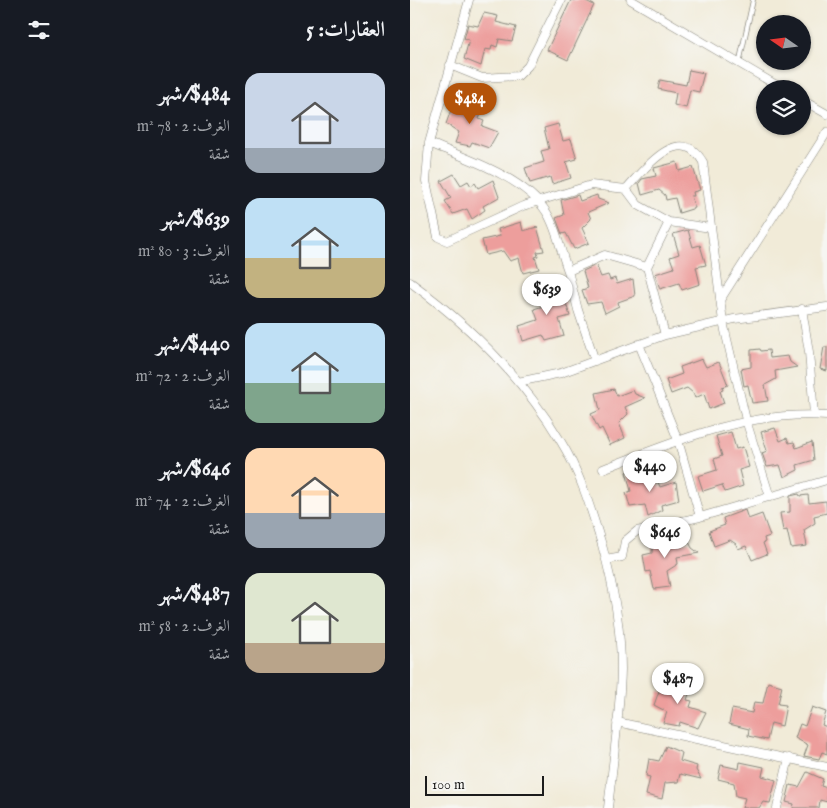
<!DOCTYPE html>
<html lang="ar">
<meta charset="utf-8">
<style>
:root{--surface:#171b24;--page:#242831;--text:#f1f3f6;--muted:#9ea1a6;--accent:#b45309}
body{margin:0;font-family:"IM FELL English",Amiri,serif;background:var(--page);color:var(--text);direction:rtl;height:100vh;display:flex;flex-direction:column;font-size:19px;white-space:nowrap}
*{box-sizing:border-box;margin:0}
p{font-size:16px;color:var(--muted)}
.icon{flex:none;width:28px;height:28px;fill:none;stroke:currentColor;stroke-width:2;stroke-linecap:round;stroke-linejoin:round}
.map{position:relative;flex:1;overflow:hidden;direction:ltr}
.details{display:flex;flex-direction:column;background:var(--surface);width:410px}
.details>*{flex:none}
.needle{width:32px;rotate:284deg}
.buttons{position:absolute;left:346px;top:15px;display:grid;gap:10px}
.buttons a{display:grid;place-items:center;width:55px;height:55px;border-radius:50%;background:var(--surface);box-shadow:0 1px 4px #0004;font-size:25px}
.scale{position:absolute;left:15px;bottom:12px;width:119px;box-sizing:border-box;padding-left:5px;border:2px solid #1c1c1c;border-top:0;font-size:14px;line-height:18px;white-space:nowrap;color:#1c1c1c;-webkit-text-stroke:4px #f6f6f2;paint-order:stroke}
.price{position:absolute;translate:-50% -42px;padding:0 11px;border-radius:18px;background:#fff;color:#222;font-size:16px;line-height:32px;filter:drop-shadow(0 1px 2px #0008)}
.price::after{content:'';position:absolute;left:50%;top:30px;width:15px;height:11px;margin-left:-8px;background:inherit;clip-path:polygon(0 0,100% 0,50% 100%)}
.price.selected{background:var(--accent);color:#fff}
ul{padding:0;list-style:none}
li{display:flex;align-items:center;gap:15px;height:125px;padding:0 25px}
li span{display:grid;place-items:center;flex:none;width:140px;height:100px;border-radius:15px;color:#555}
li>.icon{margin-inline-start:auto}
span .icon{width:60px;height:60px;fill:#fffc;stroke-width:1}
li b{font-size:21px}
h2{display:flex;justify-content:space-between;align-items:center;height:60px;padding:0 25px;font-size:21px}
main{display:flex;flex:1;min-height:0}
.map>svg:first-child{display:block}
.building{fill:#ed9e9c}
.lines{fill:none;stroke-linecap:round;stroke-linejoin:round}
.service-casing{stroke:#86847a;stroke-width:5.5}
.minor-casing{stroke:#86847a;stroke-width:9}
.service{stroke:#fff;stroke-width:4}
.minor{stroke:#fff;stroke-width:8}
</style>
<main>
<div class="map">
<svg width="417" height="808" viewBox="0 0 417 808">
<rect width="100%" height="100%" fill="#f6f6f2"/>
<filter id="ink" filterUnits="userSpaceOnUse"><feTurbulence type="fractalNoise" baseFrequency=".02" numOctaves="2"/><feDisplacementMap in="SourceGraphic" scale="10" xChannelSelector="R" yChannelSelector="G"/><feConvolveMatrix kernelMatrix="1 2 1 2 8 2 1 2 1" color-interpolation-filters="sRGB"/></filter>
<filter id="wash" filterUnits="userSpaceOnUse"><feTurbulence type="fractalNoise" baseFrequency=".0096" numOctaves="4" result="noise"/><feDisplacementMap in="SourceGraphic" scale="20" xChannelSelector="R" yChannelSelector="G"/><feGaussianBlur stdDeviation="1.12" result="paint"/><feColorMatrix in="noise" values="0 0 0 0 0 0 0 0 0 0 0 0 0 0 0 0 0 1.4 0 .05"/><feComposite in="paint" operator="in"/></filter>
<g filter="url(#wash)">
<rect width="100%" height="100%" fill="#f1ebd8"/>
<g id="blocks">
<path class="building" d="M161 0H174L184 5 158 60 137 50Z
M74 13 88 16 86 22 106 27 102 41 89 39 87 47 82 45 81 50 75 49 71 66 54 59 59 40 54 39 58 24 68 26Z
M279 70 294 73 289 92 280 90 276 108 264 105 266 93 248 89 250 80 276 85Z
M54 94 67 99 64 112 71 114 69 119 74 121 72 126 88 132 79 148 62 142 60 146 45 143 49 132 36 124 41 110 47 112Z
M148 124 153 141 161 139 167 159 156 162 161 178 142 184 140 177 120 183 115 168 134 162 131 151 139 149 134 128Z
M267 162 269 171 283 167 290 190 283 192 284 196H281L285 208 269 213 265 198 256 200 255 195 249 190 232 195 229 183 232 179 246 176 244 168Z
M44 174 51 185 58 181 61 186 65 183 68 188 83 180 89 197 73 206 75 210 62 219 57 209 43 214 35 201 41 198 31 181Z
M168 195 170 201 187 195 188 199 199 203 178 212 181 219 172 228 179 243 164 249 156 233 152 234 146 218 154 215 151 200Z
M111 222 113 231 127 227 134 251 127 252 128 256 125 257 129 269 113 273 109 258 100 261 93 251 76 255 72 240 90 236 88 229Z
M278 230 283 247 290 245 296 265 286 267 290 284 272 290 269 283 250 289 245 274 264 268 260 257 269 254 263 234Z
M186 265 191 277 198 275 200 280 205 278 207 284 223 279 225 296 208 302 209 306 195 313 191 302 177 304 172 290 178 288 173 271Z
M142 281 147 299 154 297 160 316 149 319 154 336 136 341 133 335 113 341 109 326 128 320 124 309 133 306 127 285Z
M414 347H417V371L410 369Z
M350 349 351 351 359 350 360 358 378 356 380 362 387 367 365 371 366 379 355 385 358 401 342 403 338 385 334 386 331 369 341 367V350Z
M292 359 296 367 309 362 318 385 312 387 313 390 310 391 314 403 299 409 294 394 285 398 283 393 277 388 261 394 256 380 272 374 270 367Z
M204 389 207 396 223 390 225 394 235 398 215 407 218 414 209 423 215 438 200 445 192 428 189 430 181 414 190 410 186 393Z
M365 428 370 441 377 438 379 443 384 442 386 448 402 442 404 460 387 465 388 470 374 477 370 465 357 467 352 453 357 451 351 432Z
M321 432 326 449 333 447 339 467 329 470 333 486 315 492 312 485 293 491 288 476 307 470 304 459 312 456 306 436Z
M229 468 234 481 242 478 244 483 248 482 250 487 266 482 269 500 251 505 252 510 238 517 235 505 220 507 216 493 221 491 216 472Z
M389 494 390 496 398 495 399 503 416 501 417 513 404 516 405 523 394 530 397 546 381 548 377 530 373 531 370 513 380 512V496Z
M335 510 338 519 352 514 360 536 354 538 355 542 353 543 357 554 342 560 336 546 328 549 326 544 320 540 304 546 299 531 315 525 313 518Z
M252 535 253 537 261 536 262 544 279 542 282 548 289 553 267 557 268 564 257 571 260 587 244 589 240 571 236 572 233 555 242 553 243 536Z
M262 674 275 679 272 692 279 694 277 700 282 701 280 707 296 712 288 728 270 722 269 726 253 723 257 712 244 705 249 691 255 693Z
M358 682 372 686 368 704 376 705 372 726 361 723 357 740 338 736 339 729 319 724 322 709 342 713 344 702 353 703Z
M402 707 416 712 412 725 417 727V754L412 752 409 759 394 756 398 745 385 738 390 724 395 726Z
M256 746 272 753 270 761 287 766 286 770 291 779 270 774 268 782 255 783 252 799 236 795 240 777 236 776 239 759 249 761Z
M330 762 354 767 352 776 366 780 360 803 353 802 349 808H332L335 798 326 796 324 783 308 779 311 765 329 769Z
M397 772 413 779 411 786 417 788V802L410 800 409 808H383L384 804 376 802 380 785 389 787Z"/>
</g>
</g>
<g filter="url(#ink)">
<use href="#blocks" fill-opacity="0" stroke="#86847a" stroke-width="1"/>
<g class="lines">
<g class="service-casing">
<path id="service" d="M329 64 343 0"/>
</g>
<g class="minor-casing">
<path id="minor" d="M59 0 19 143 16 181 28 237 37 241 113 206 181 185 216 189 228 205 259 222 237 267
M221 0 373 89
M40 65 72 78 108 76 118 66 151 0
M392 100 417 114
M19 143C55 158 115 177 137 213 147 229 151 253 158 271
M216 189C234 169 270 122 293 162L313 322 336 420 360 497
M259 222 301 228
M0 282C59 325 112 377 150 440 170 472 181 509 192 545 203 584 211 628 211 669 210 715 203 762 198 808
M310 300 417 132
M392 309 399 352 404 415
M229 344 268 440 290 517
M185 361 168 310 158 271 195 255 237 267 255 335
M108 382 151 373 255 335 324 319 417 307
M193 469C265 441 338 410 417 416
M196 560 212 557 215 541 227 531 290 517 417 480
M207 722 417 767
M367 808 379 758"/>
</g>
<use href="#service" class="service"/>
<use href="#minor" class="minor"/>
</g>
</g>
</svg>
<div class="buttons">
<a><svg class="needle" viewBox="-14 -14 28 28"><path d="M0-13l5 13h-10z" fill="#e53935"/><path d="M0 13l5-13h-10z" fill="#9ea1a6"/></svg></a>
<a><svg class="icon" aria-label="layers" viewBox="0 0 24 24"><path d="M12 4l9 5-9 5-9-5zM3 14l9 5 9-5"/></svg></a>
</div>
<div class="scale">100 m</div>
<b class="price selected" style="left:60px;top:125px">$484</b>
<b class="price" style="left:137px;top:316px">$639</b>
<b class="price" style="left:240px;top:493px">$440</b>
<b class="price" style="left:255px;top:559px">$646</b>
<b class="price" style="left:268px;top:705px">$487</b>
</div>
<section class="details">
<h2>العقارات: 5<svg class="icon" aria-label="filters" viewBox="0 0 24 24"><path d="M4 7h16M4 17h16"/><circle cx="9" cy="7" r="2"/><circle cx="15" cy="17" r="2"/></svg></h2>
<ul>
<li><span style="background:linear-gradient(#c9d6e8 75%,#9aa5b1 0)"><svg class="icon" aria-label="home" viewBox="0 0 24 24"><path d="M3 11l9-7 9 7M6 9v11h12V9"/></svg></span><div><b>$484/شهر</b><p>الغرف: 2 · 78 m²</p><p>شقة</p></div></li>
<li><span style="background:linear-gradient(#bfe0f5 60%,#c2b280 0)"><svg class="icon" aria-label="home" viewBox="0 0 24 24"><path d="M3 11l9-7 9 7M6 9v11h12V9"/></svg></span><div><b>$639/شهر</b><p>الغرف: 3 · 80 m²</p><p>شقة</p></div></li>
<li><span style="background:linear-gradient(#bfe0f5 60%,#7fa58c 0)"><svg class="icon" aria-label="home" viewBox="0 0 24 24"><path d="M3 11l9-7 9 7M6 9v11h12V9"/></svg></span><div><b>$440/شهر</b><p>الغرف: 2 · 72 m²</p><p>شقة</p></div></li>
<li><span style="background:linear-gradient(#ffd9b3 65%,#9aa5b1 0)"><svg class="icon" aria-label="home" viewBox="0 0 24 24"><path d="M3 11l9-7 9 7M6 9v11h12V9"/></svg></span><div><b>$646/شهر</b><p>الغرف: 2 · 74 m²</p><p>شقة</p></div></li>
<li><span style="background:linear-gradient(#dfe7d0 70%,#b9a48a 0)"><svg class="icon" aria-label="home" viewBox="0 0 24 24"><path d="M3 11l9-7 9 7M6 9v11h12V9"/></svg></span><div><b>$487/شهر</b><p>الغرف: 2 · 58 m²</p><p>شقة</p></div></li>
</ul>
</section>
</main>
